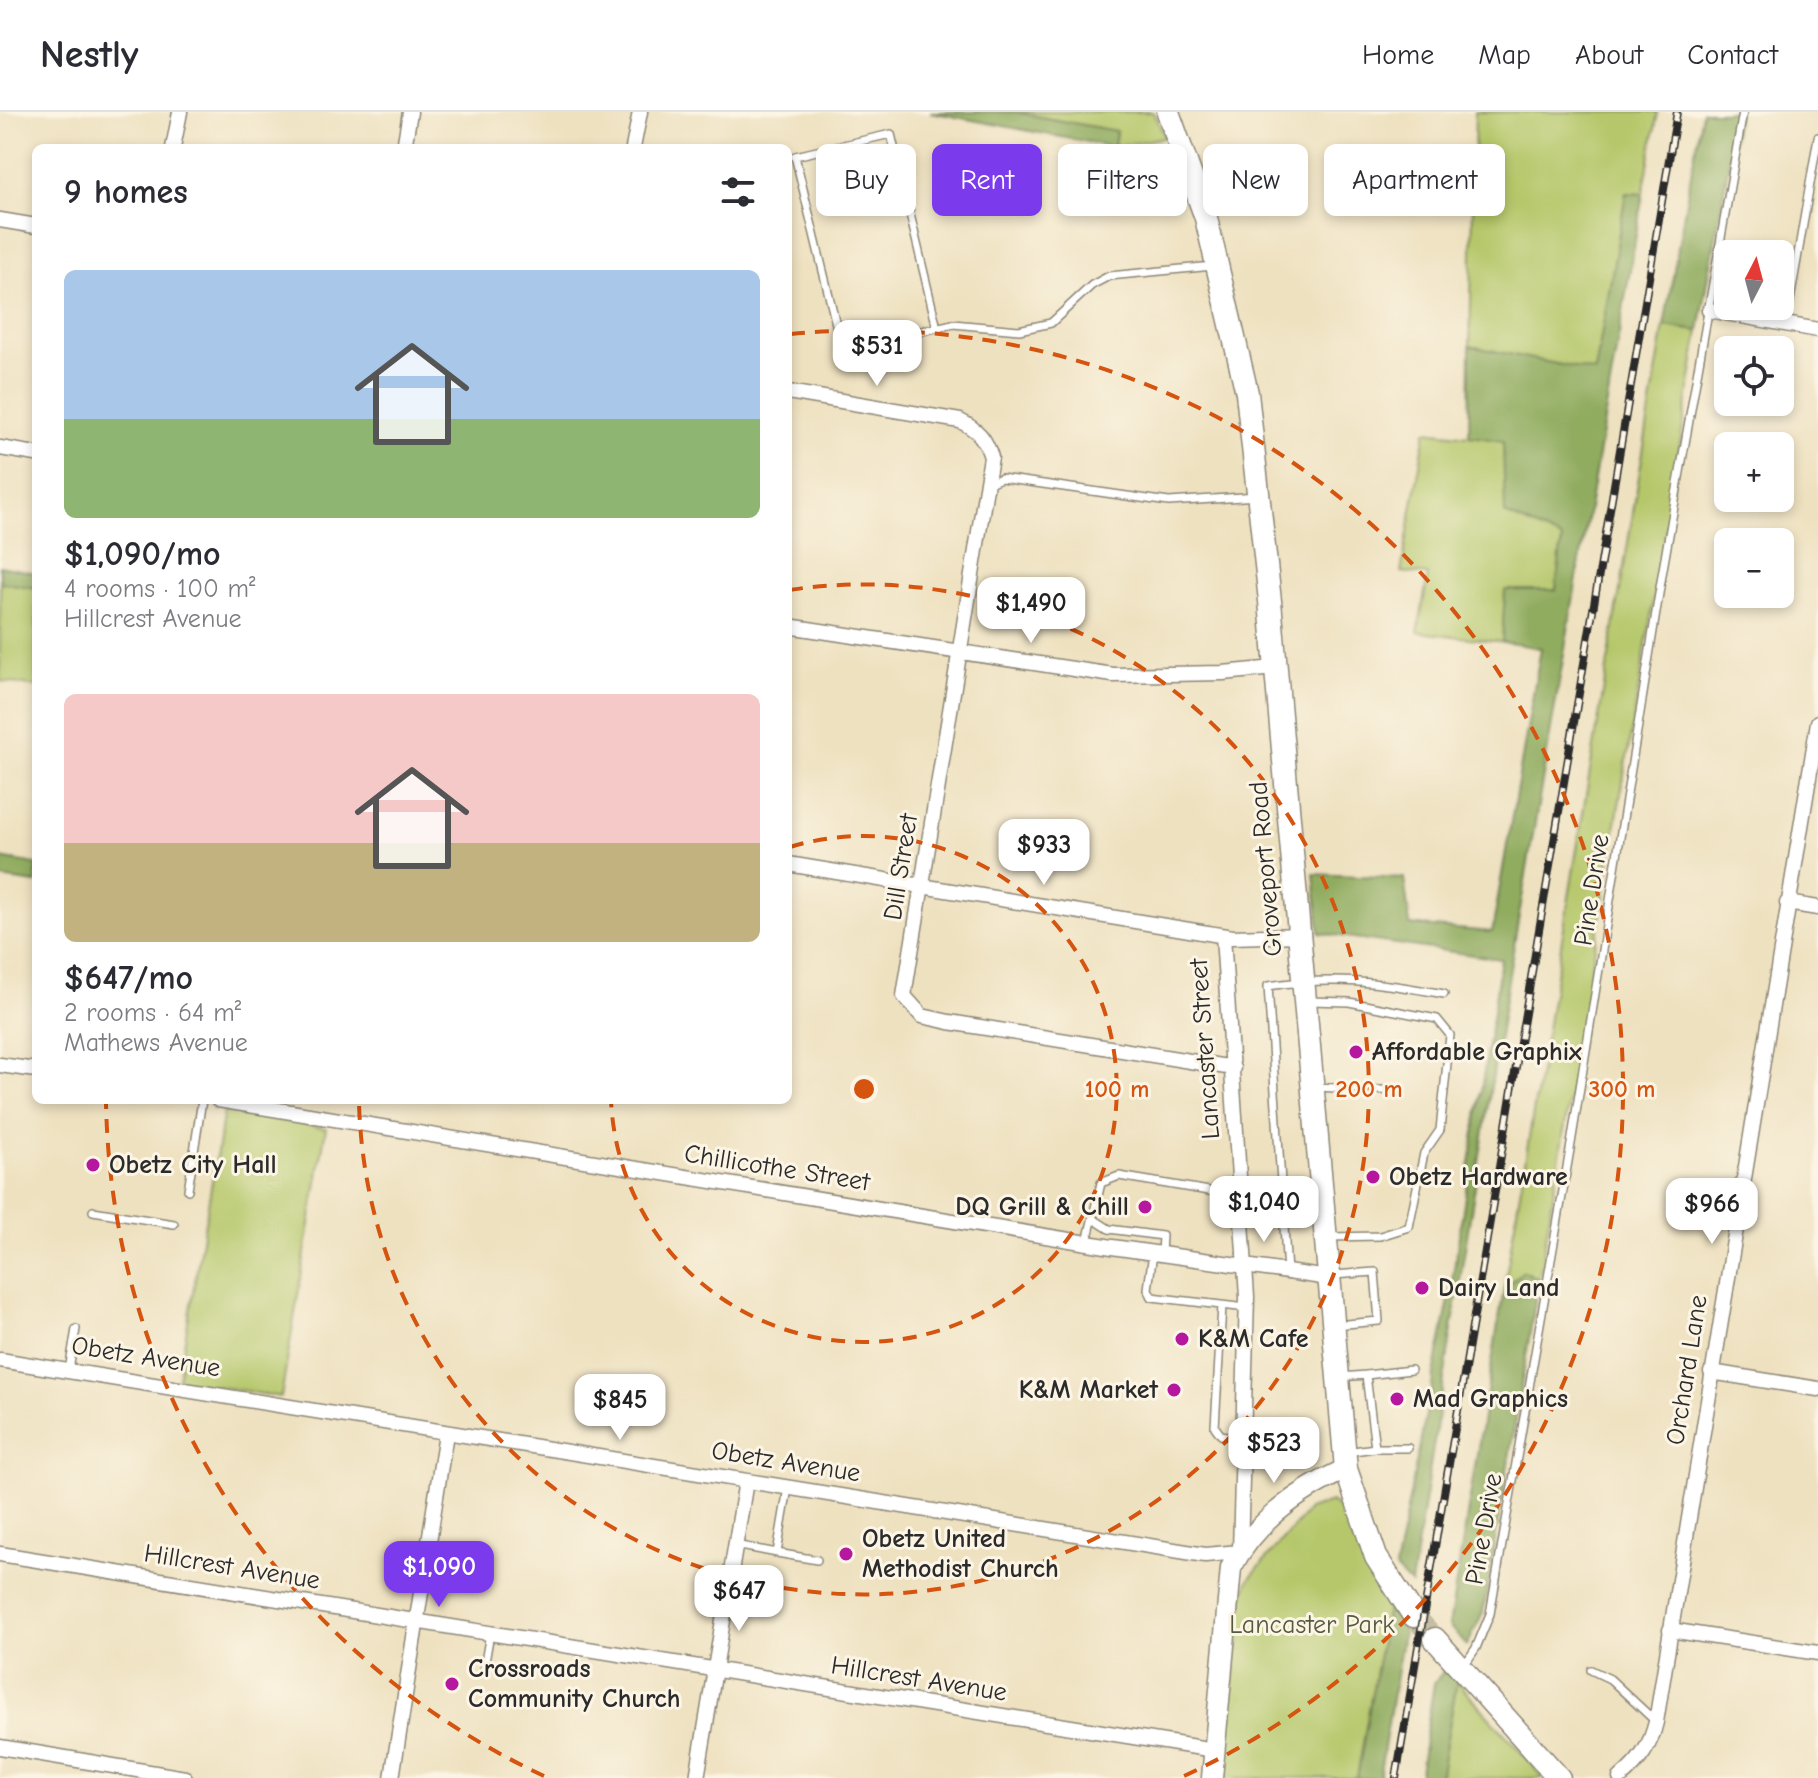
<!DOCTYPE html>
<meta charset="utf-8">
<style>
:root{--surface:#fff;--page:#f7f7f7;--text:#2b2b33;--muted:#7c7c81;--line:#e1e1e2;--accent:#7c3aed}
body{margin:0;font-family:"Comic Neue",sans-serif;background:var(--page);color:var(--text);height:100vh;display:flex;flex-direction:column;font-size:30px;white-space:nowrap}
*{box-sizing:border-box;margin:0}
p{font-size:26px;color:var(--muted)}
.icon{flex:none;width:44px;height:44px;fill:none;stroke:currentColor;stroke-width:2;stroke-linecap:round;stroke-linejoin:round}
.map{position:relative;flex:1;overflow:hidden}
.side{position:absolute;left:32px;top:32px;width:760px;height:960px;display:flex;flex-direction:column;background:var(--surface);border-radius:12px;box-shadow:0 4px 12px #0003}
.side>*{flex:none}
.guide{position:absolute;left:816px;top:32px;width:760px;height:72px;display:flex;gap:16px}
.needle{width:52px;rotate:6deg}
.controls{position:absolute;left:1714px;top:128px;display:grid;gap:16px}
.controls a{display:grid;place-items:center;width:80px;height:80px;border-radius:12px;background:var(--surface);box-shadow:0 4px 12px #0003;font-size:40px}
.price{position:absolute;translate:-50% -68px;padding:0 18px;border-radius:16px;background:#fff;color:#222;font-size:26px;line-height:52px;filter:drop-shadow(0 2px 4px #0008)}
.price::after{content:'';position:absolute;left:50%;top:48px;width:24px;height:18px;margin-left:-12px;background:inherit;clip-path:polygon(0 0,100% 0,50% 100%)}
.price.selected{background:var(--accent);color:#fff}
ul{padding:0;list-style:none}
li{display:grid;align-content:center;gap:16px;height:424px;padding:0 32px}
li span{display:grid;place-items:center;height:248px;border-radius:12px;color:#555}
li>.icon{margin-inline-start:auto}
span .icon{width:144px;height:144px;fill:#fffc;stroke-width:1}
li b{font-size:34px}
h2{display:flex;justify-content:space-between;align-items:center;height:96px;padding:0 32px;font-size:34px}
.tag{padding:0 28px;border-radius:12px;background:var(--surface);box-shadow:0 4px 12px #0003;font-size:28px;line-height:72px}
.tag.selected{background:var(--accent);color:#fff}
header{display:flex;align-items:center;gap:48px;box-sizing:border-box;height:112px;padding:0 40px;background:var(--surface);border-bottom:2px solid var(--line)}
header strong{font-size:38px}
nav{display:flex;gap:44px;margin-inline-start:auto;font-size:28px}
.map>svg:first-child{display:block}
.green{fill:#b5c76a;stroke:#70794a;stroke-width:2}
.forest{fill:#90ac5e;stroke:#5e6c44;stroke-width:2}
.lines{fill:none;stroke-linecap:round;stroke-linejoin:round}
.primary-tunnel{stroke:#c7bda2;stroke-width:22;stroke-dasharray:22 11;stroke-linecap:butt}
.lane-casing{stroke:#8c8676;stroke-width:10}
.street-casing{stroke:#8c8676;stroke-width:17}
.secondary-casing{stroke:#8c8676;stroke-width:23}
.primary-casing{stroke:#8c8676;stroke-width:25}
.lane{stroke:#fff;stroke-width:7}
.street{stroke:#fff;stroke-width:14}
.secondary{stroke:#fff;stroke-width:20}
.primary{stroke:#fff;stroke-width:22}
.rail-casing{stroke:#2b2b2b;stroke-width:8}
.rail{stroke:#fcf5e5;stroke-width:5;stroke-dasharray:15;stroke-linecap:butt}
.ring{fill:none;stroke:#d5540f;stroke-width:4;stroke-dasharray:14 10}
.poi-dot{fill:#b5179e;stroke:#fcf5e5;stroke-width:3}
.labels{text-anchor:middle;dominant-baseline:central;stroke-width:6;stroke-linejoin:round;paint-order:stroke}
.street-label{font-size:26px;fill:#2b2b2b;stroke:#fcf5e5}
.poi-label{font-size:26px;font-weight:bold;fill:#2b2b2b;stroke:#fcf5e5;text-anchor:start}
.park-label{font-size:26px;fill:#545a3e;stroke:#fcf5e5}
.centre{fill:#d5540f;stroke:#fcf5e5;stroke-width:4}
.ring-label{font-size:24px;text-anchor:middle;font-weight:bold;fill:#d5540f;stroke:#fcf5e5;stroke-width:6;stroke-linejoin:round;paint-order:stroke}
</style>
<header>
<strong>Nestly</strong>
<nav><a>Home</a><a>Map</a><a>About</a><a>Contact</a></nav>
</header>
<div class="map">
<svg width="1818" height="1666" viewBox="0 0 1818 1666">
<rect width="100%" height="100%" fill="#fcf5e5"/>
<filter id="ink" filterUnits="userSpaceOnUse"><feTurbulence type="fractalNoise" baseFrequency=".0125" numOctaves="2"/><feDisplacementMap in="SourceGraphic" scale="16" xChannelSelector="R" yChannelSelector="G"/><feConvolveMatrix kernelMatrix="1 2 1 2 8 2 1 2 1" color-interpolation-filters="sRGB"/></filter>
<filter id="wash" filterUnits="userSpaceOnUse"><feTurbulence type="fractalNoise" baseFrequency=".006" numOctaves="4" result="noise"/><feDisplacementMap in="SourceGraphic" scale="32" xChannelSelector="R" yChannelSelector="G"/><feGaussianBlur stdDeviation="1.8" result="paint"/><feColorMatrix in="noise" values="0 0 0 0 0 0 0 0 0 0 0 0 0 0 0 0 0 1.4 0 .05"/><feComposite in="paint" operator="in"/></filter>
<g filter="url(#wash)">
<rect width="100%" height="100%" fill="#eee1c0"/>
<path class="green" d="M1014 0H1154L1165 25 1114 35 1116 19Z
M1475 0H1658L1643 82 1626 81 1595 260 1470 234Z
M1664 214 1699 219 1539 1167 1523 1159 1504 1176Z
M1426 319 1503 328 1506 402 1562 426 1556 478 1505 479 1502 530 1418 520 1428 463 1401 460Z
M0 470 36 476V575L0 569Z
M224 999 326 1016 281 1285 178 1268Z
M1331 1390 1347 1405 1368 1462 1387 1496 1357 1666H1223L1243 1485 1249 1467 1308 1398Z
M1457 1569 1544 1666H1440Z"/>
<path class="forest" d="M930 0H1014L1116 19 1114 35Z
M1702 0H1738L1699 219 1664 214Z
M1626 81 1643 82 1510 856 1411 1473 1395 1457 1450 1183 1501 847 1320 821 1314 762 1404 766 1410 813 1492 820 1541 536 1502 530 1505 478H1556L1562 427 1505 402 1503 329 1469 324 1470 234 1595 260Z
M0 454 36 461V476L0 470Z
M0 746 36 752V771L0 766Z
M1523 1159 1539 1167 1483 1501 1467 1534 1449 1514 1504 1176Z
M1387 1496 1404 1515 1379 1666H1357Z
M1446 1556 1457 1569 1440 1666H1419L1434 1571Z"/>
</g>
<g filter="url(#ink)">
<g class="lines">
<path class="primary-tunnel" d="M1414 1504 1435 1527"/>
<g class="lane-casing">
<path id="lane" d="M1786 212 1818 25
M937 216 891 22 795 44 842 237 953 212 1019 218 1051 211 1092 173 1109 164 1213 154
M989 371 1001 366 1169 390 1257 384
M35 691 36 689
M1308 889 1349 890 1437 907 1450 923 1440 1018 1424 1041 1409 1115 1380 1124 1329 1125
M1315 975 1400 979
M188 1078 202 988
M93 1099 174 1112
M1095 1108 1109 1117 1162 1124 1161 1142
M1087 1130 1101 1071 1119 1064 1239 1084
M1153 1141 1148 1177 1152 1185 1247 1196
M1287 1160 1268 874C1334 864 1379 870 1444 882
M1333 1163 1375 1160 1379 1209 1335 1213
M1222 1194 1215 1315 1221 1323 1243 1327
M69 1258 76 1217
M1366 1263 1411 1258
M1341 1265 1366 1263 1375 1336 1346 1340
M1375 1336H1408
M735 1433 777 1441 788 1376
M777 1441 817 1448
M1463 1555 1476 1536 1490 1502 1571 1032 1662 463 1743 0
M484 1556 490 1521
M1591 1558 1610 1567 1654 1608"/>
</g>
<g class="street-casing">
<path id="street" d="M173 36 180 0
M404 36 410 0
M633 36 640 0
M0 108 36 114
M1709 198 1818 218
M788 280 960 309C978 318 985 326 991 345L904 884 922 904 949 910 1233 956
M0 336 36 342
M788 514 1113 563 1223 561 1275 556
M788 752 1232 825 1300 823
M1787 791 1818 796
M0 953 36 958
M218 988 1112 1135 1329 1166
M0 1248 1205 1443 1240 1440 1247 1185 1223 824
M1711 1260 1818 1277
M0 1442 1214 1638
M1670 1518 1818 1541
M0 1635 185 1666
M392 1666 446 1321
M697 1666 746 1369
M1620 1666C1640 1649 1650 1635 1656 1610L1818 610"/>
</g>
<g class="secondary-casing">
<path id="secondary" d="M1212 1666 1231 1456C1255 1410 1300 1378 1346 1357"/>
</g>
<g class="primary-casing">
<path id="primary" d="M1168 0 1206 106 1247 281 1270 489 1346 1357 1376 1445 1414 1504
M1435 1527 1559 1666"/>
</g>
<use href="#lane" class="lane"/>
<use href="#street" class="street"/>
<use href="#secondary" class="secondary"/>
<use href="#primary" class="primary"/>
<g class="rail-casing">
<path id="rail" d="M1396 1666 1677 0"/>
</g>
<use href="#rail" class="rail"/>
</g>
</g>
<g class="ring">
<path d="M790 735A253 253 0 1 1 611 988"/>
<path d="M789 478A505 505 0 1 1 359 990"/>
<path d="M544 1664A758 758 0 0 1 106 990M791 222A758 758 0 0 1 1184 1664"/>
</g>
<g class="poi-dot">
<circle cx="1356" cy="940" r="8"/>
<circle cx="93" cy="1053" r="8"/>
<circle cx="1373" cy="1065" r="8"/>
<circle cx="1145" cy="1095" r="8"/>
<circle cx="1422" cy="1176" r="8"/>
<circle cx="1182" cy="1227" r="8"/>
<circle cx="1174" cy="1278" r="8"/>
<circle cx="1397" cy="1287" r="8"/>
<circle cx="846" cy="1442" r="8"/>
<circle cx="452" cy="1572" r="8"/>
</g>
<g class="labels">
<g class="street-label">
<text transform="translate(901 755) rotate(-81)">Dill Street</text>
<text transform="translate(1266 757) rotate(-95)">Groveport Road</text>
<text transform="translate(1592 778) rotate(-81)">Pine Drive</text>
<text transform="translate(1205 937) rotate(-94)">Lancaster Street</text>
<text transform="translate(777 1056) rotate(9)">Chillicothe Street</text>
<text transform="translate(146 1245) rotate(9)">Obetz Avenue</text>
<text transform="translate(1687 1258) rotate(-81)">Orchard Lane</text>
<text transform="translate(786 1350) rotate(9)">Obetz Avenue</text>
<text transform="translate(1484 1417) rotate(-80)">Pine Drive</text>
<text transform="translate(232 1455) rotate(9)">Hillcrest Avenue</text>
<text transform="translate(919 1567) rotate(9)">Hillcrest Avenue</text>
</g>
<g class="poi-label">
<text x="1372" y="940">Affordable Graphix</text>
<text x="109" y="1053">Obetz City Hall</text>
<text x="1389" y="1065">Obetz Hardware</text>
<text x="1129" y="1095" text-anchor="end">DQ Grill &amp; Chill</text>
<text x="1438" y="1176">Dairy Land</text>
<text x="1198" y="1227">K&amp;M Cafe</text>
<text x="1158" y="1278" text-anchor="end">K&amp;M Market</text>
<text x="1413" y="1287">Mad Graphics</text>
<text x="862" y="1427">Obetz United<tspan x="862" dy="30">Methodist Church</tspan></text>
<text x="468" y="1557">Crossroads<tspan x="468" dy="30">Community Church</tspan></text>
</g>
<g class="park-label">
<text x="1312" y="1513">Lancaster Park</text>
</g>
</g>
<circle cx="864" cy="977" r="12" class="centre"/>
<g class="ring-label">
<text x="1117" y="985">100 m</text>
<text x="1369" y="985">200 m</text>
<text x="1622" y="985">300 m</text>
</g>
</svg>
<div class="controls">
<a><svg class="needle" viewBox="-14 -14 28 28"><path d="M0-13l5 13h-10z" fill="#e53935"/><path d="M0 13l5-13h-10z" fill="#7c7c81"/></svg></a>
<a><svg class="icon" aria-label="locate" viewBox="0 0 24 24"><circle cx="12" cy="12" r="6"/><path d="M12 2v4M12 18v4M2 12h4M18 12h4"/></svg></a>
<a>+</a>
<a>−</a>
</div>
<b class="price" style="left:877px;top:276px">$531</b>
<b class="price" style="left:1031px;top:533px">$1,490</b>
<b class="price" style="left:1044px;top:775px">$933</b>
<b class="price" style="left:1264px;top:1132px">$1,040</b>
<b class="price" style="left:1712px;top:1134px">$966</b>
<b class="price" style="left:620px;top:1330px">$845</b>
<b class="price" style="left:1274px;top:1373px">$523</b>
<b class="price selected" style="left:439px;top:1497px">$1,090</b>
<b class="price" style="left:739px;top:1521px">$647</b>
<div class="guide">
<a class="tag">Buy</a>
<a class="tag selected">Rent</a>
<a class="tag">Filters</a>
<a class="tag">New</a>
<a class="tag">Apartment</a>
</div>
<section class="side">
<h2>9 homes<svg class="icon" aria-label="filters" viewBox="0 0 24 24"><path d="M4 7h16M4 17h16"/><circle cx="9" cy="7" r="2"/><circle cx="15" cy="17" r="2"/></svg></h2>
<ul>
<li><span style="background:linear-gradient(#a9c7e8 60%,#8fb573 0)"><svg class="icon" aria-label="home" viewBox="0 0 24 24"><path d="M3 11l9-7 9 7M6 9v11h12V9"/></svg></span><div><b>$1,090/mo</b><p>4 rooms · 100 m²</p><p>Hillcrest Avenue</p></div></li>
<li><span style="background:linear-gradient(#f6c9c9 60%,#c2b280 0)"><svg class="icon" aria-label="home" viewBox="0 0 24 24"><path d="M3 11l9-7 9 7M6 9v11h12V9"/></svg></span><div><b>$647/mo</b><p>2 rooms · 64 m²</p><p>Mathews Avenue</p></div></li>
</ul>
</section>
</div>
